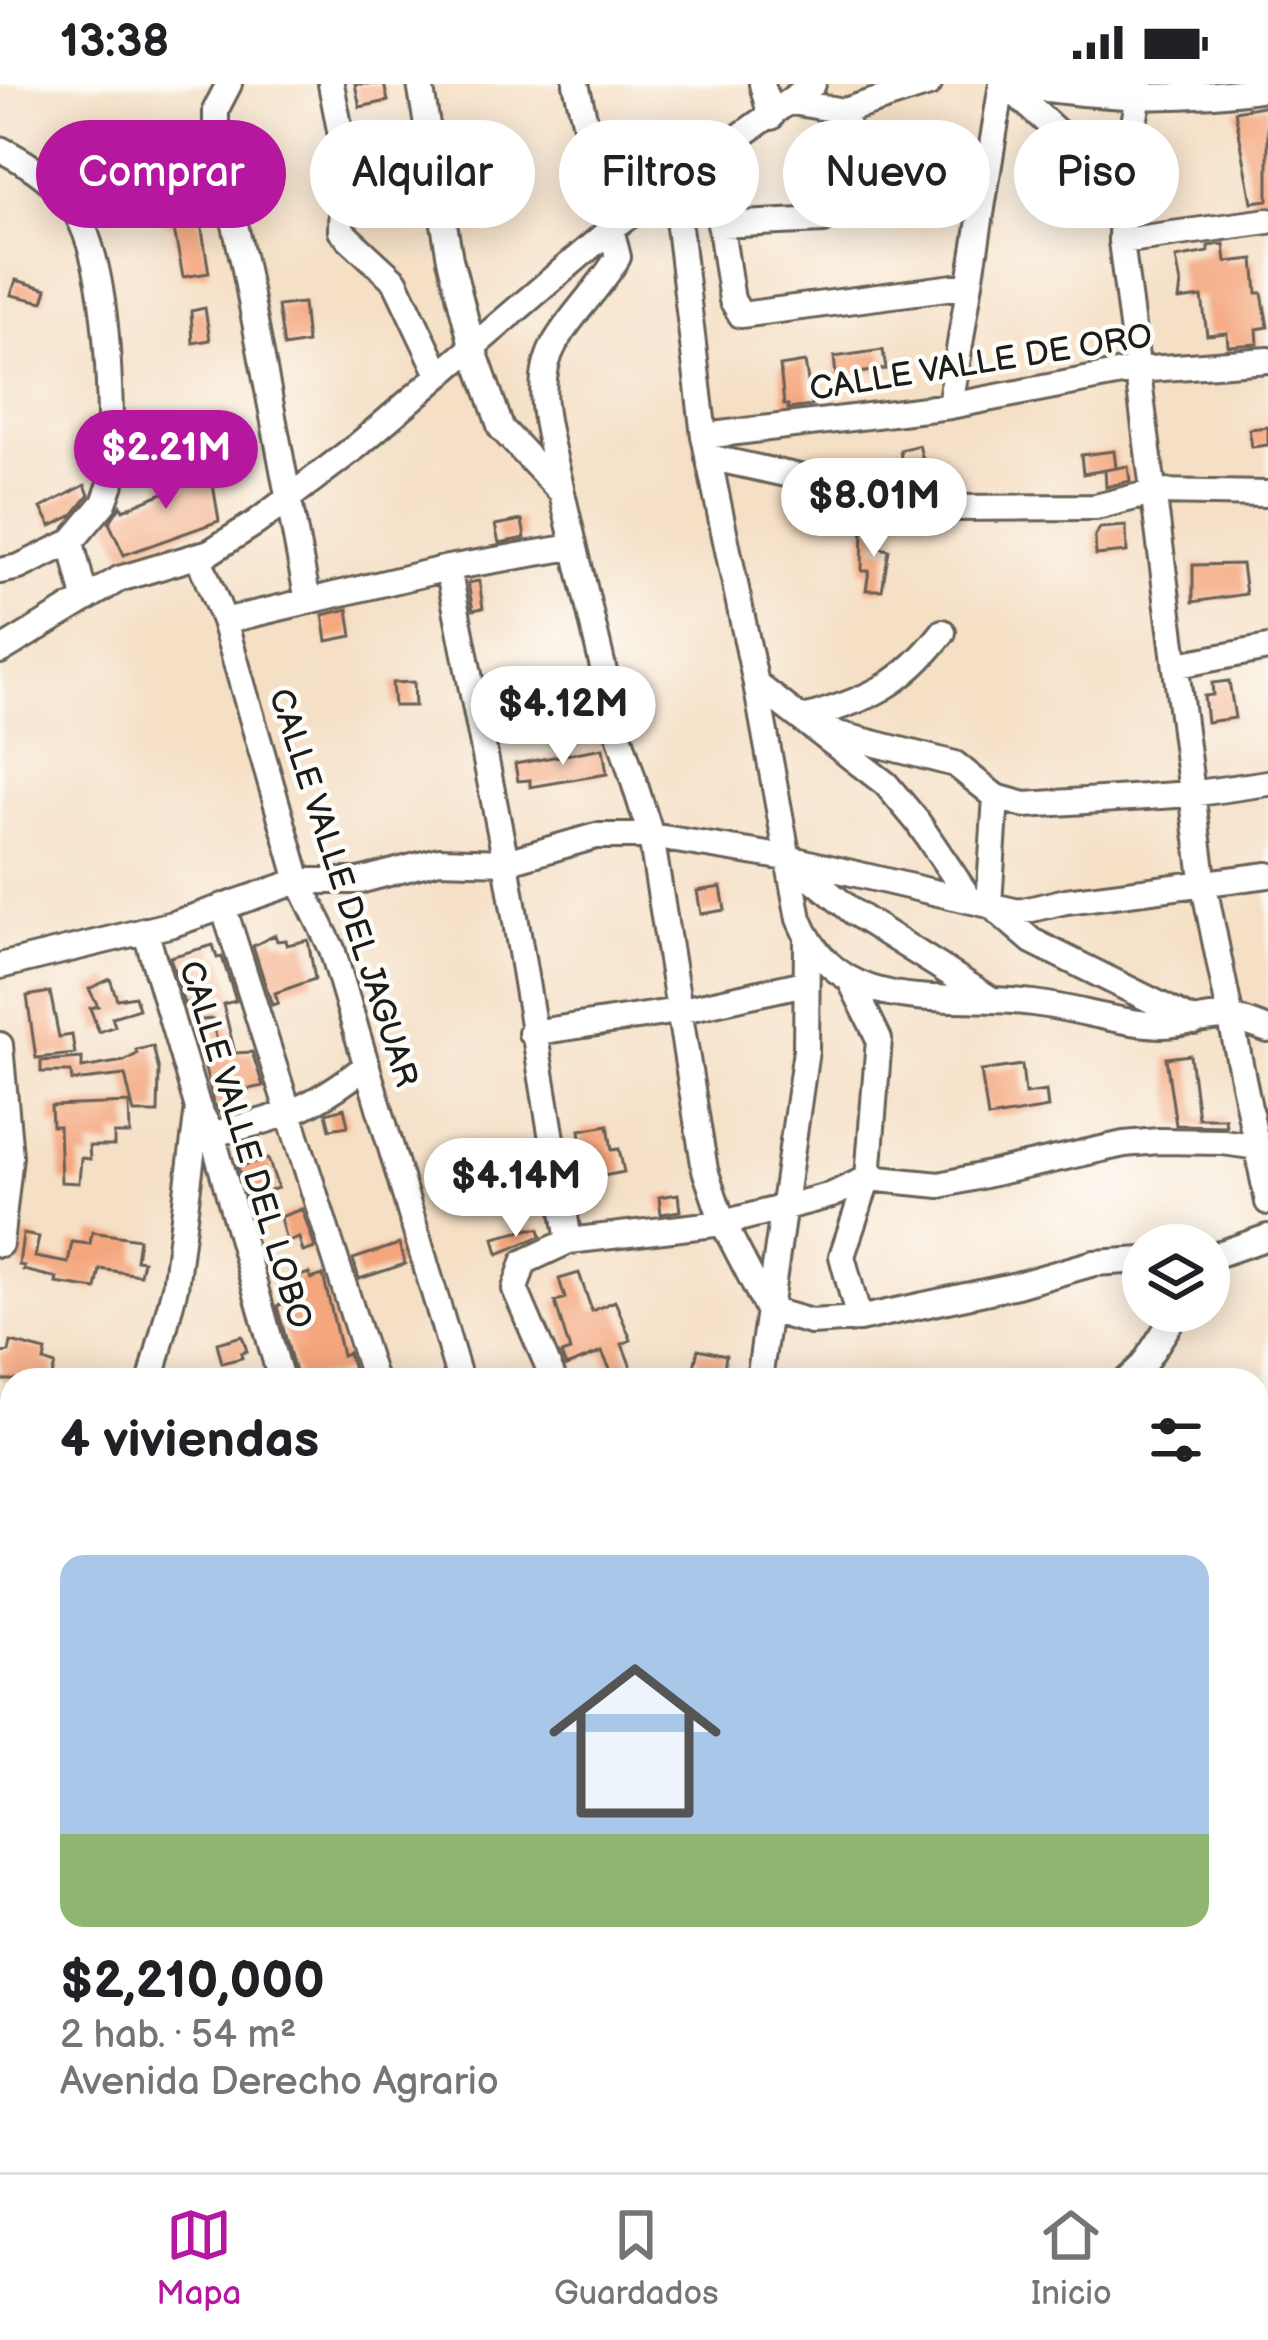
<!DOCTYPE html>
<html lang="es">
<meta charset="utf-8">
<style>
:root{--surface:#fff;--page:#f2f2f2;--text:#202124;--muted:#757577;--line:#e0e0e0;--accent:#b5179e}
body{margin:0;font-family:"Balsamiq Sans",sans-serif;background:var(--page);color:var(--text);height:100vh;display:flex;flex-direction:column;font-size:45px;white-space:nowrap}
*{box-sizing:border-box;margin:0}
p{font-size:39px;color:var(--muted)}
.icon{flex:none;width:66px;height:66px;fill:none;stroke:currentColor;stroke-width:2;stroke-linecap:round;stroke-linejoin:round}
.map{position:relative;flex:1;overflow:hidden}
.drawer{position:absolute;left:0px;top:1284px;width:1269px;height:804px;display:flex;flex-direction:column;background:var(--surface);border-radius:36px 36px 0 0;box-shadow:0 6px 30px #0003}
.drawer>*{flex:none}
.guide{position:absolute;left:36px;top:36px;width:1197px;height:108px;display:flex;gap:24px}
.fabs{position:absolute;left:1122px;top:1140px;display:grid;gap:24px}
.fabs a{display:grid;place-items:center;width:108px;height:108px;border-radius:50%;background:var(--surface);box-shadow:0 6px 30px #0003;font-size:60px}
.price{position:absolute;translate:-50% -102px;padding:0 27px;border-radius:42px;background:#fff;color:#222;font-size:39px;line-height:78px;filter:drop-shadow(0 3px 6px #0008)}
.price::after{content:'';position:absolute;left:50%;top:72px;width:36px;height:27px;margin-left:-18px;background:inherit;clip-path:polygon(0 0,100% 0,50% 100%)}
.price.active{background:var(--accent);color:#fff}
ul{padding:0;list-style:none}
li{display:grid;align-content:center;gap:24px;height:636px;padding:0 60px}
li+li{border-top:3px solid var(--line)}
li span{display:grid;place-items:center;height:372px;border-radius:24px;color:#555}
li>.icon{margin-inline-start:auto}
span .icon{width:216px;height:216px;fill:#fffc;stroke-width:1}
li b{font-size:51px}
h2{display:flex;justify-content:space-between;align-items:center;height:144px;padding:0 60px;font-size:51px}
.chip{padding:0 42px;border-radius:54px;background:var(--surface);box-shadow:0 6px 30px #0003;font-size:42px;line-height:108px}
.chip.active{background:var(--accent);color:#fff}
.status{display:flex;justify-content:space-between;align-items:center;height:84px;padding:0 60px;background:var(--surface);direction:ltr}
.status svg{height:33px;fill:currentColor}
.tab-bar{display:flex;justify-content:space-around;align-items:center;height:168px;border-top:3px solid var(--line);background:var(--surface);font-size:33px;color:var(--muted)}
.tab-bar a{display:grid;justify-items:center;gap:6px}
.tab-bar .active{color:var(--accent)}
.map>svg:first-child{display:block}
.building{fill:#f4a67d}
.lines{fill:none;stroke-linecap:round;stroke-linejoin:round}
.minor-casing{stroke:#686057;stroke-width:30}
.minor{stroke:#fff;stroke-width:24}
.labels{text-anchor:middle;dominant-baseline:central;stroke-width:9;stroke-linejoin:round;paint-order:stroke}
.street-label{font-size:33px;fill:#1c1c1c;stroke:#fdfcf7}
</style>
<div class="status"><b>13:38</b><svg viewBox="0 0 49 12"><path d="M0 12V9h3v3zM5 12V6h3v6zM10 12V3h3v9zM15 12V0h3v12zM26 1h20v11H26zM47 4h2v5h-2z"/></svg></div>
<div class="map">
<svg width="1268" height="2088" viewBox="0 0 1268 2088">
<rect width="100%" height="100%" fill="#fdfcf7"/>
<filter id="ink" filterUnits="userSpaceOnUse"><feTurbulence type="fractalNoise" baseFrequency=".00833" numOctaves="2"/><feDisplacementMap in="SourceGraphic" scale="24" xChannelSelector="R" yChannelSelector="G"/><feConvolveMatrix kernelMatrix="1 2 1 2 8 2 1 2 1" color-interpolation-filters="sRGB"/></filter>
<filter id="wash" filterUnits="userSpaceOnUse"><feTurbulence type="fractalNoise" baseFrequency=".004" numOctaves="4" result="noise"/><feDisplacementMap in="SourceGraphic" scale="48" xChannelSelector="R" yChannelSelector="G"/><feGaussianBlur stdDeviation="2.7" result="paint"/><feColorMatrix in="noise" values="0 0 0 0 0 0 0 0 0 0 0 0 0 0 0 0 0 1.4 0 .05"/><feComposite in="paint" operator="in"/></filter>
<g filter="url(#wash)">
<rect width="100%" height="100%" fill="#f5dfc5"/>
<g id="blocks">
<path class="building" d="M355 0H384L388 17 360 23Z
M1268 21V116L1252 118 1235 27Z
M483 44H496L508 90 478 98 472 66 465 68 461 49Z
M651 50 655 77 628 82 623 55Z
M390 69V84L368 85 366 72Z
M205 84 209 101 195 103 209 189 183 193 173 140 166 141 157 92Z
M1224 160 1226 178 1254 175 1257 209H1262L1268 243 1257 245 1258 260 1228 262 1227 249 1207 251 1202 213 1179 216 1181 200 1176 174 1208 168V162Z
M16 196 47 205 43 218 11 211Z
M303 219 307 259 284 263 278 222Z
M205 224 210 256 193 259 191 227Z
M883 266 886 285 858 289 859 297 837 300 834 273Z
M805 278 812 322 788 325V321H784L780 282Z
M1268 343V361L1252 363 1249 345Z
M919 361 923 376 902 382 900 366Z
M1114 367 1116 384 1083 390 1081 371Z
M171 376 184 402 212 394 219 437 124 471 109 439 121 421 123 426 165 408 154 386Z
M1128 382 1130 397 1106 403 1105 386Z
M85 401 89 411 72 432 51 442 41 424Z
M522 436 525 454 499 459 495 441Z
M1126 442 1127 468 1096 471 1095 452 1100 444Z
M863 443 877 446 875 463 889 466 882 506H866L869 487H862Z
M1242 480 1246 510 1193 518V481Z
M479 497 483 524 473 526 468 499Z
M348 525 352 552 327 557 323 531Z
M1229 597 1235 634 1207 638 1204 612 1213 611 1212 599Z
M414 598 415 622H394L392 599Z
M603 664 607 690 530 703V696L518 697 515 680Z
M721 803 725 826 701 830 697 807Z
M275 851 277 857 286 856 287 861 308 856 315 895 275 909 278 919 272 921 253 862Z
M213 861 217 874 222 873 236 917 223 920 235 969 252 968 263 1002 226 1010 230 1029 221 1031 213 1018 201 967 218 962 212 935 194 937 189 918 184 920 170 873Z
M110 895 117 915 135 912 139 925 112 933 115 942 99 948 90 924 98 922 89 905Z
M50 908 59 953 72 951 75 970 36 974 27 912Z
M153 962 159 987 158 1029H134L125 991 72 997 71 988H41V977L82 974V984L124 977 137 970 136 966Z
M1190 971 1198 1034H1225L1226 1042 1176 1041 1166 974Z
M1022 981 1025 1010 1046 1007 1048 1024 988 1034 981 987Z
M129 1019 130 1050H114V1062H89L90 1075 81 1074 79 1099 61 1098 59 1042H52L51 1022Z
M344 1024 348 1042 330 1045 326 1029Z
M608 1041 612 1066 619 1065 624 1088 593 1094 588 1069 583 1070 580 1046Z
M268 1074 278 1104 247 1113 238 1083Z
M518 1086 520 1101 486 1109 483 1093Z
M678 1110 680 1127 661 1130 659 1113Z
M302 1125 315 1164 303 1168 299 1154 286 1158 280 1133Z
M530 1145H539L541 1152 498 1170 494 1154Z
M92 1148 139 1155 136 1176 143 1177 140 1191 100 1185 96 1205 56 1199 57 1194 23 1186 24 1182 19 1181 23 1150 39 1153 35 1173 68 1179 72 1158 90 1160Z
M399 1160 405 1180 359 1195 353 1175Z
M309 1189 311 1195 323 1191 342 1271 348 1269 353 1285 334 1291 297 1295 277 1222 293 1216 286 1197Z
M579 1189 592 1227 615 1217 631 1256 622 1260 636 1296H615L602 1268 566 1282 561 1270 570 1267 555 1218 565 1214 559 1195Z
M242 1252 247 1267 241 1269 242 1274 222 1279 217 1259Z
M11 1258 46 1267 44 1277 55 1281 51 1296H0V1269L9 1268Z
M698 1265 726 1271 723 1291 694 1284Z"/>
</g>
</g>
<g filter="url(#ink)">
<use href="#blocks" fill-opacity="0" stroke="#686057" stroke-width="3"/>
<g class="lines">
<g class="minor-casing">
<path id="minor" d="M229 0 216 25V58L244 180 308 517
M331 0 343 62 341 147 395 197 439 290
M420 0 450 175 472 261 501 344 562 409 618 647 651 752 705 1086 723 1139 768 1226 811 1238 859 1235 1017 1201 1094 1179 1143 1176
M762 0 771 33
M1005 0 1122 107
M1013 0C1099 15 1181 17 1268 4
M1141 0 1122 107 1121 157 1204 802 1268 1118
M792 18 844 27 929 0
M0 65C20 75 45 91 61 108 115 162 108 322 112 397L104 419 71 458 85 514
M710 73 732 216 741 231 969 201
M674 101 704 352 756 600 799 835C840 937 946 907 1033 919 1076 924 1117 939 1160 941 1184 942 1210 930 1233 934 1245 937 1257 942 1268 946
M720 141 824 136 845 126 856 91 844 27
M1121 157 1268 137
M950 322 1002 0
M704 352 950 322 1137 286 1268 276
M708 373 942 424 1096 423 1155 408 1268 410
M562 409C553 361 529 304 555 259 573 228 600 204 618 173L576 0
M198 472 224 537 299 797 332 865 460 1296
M448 484 506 778 569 1157
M0 487 19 483 71 458
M224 537 448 484 572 463
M0 567 119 495 210 468 257 438 357 362 612 144 813 0
M1178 581 1268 564
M756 600 886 700 917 737 969 814
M802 635C868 614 899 605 943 548
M814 644 955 680 996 713 1025 721 1191 710 1268 699
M996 713 989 820 1032 857 1195 938
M796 776 1019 828 1066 817 1268 791
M223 822 374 1296
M145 846 198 1024 212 1050 281 1296
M0 882 173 840 299 797H359L439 776 506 778 596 752H651L787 774 853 828 989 914
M851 898 879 955 868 1094 842 1172 859 1235
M531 949 678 927 805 899
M0 961 10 1072 0 1160
M212 1050C279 1035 313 1025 367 981
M1209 1177 1213 1172 1268 1153
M151 1296 175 1203 198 1024
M554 1296 515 1205 524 1178 569 1157 723 1139 832 1111 868 1094 940 1101 1124 1060 1159 1057 1223 1058 1258 1063
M759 1296 806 966 807 856
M1127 1296 1143 1281 1178 1227
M0 1464 12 1460
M1257 1488 1268 1471
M1257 1726 1268 1724
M1257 1870 1268 1916
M0 1913 12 1900
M1257 1943 1268 1938
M559 2076 562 2088
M397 2088 402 2076
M639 2088 640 2076
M813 2088 819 2076"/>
</g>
<use href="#minor" class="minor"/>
</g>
</g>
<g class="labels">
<g class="street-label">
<text transform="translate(981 279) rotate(-9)">CALLE VALLE DE ORO</text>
<text transform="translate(343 804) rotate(72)">CALLE VALLE DEL JAGUAR</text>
<text transform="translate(245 1061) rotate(73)">CALLE VALLE DEL LOBO</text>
</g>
</g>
</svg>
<div class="fabs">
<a><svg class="icon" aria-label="layers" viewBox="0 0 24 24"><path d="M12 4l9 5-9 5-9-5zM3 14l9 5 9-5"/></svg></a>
</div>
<b class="price active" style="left:166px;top:428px">$2.21M</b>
<b class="price" style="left:874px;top:476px">$8.01M</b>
<b class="price" style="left:563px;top:684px">$4.12M</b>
<b class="price" style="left:516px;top:1156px">$4.14M</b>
<div class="guide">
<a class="chip active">Comprar</a>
<a class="chip">Alquilar</a>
<a class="chip">Filtros</a>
<a class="chip">Nuevo</a>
<a class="chip">Piso</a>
</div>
<section class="drawer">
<h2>4 viviendas<svg class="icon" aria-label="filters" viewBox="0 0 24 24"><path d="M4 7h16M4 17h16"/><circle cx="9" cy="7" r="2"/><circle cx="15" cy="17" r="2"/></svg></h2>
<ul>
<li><span style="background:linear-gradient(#a9c7e8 75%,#8fb573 0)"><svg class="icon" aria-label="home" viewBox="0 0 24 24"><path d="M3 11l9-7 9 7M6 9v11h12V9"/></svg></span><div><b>$2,210,000</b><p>2 hab. · 54 m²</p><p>Avenida Derecho Agrario</p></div></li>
</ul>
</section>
</div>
<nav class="tab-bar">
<a class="active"><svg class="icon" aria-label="map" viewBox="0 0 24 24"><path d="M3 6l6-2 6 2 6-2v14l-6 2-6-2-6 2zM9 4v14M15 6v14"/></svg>Mapa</a>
<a><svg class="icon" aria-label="saved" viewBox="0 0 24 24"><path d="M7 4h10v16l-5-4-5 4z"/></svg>Guardados</a>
<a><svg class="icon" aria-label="home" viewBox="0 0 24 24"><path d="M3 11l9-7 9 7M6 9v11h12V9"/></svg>Inicio</a>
</nav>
